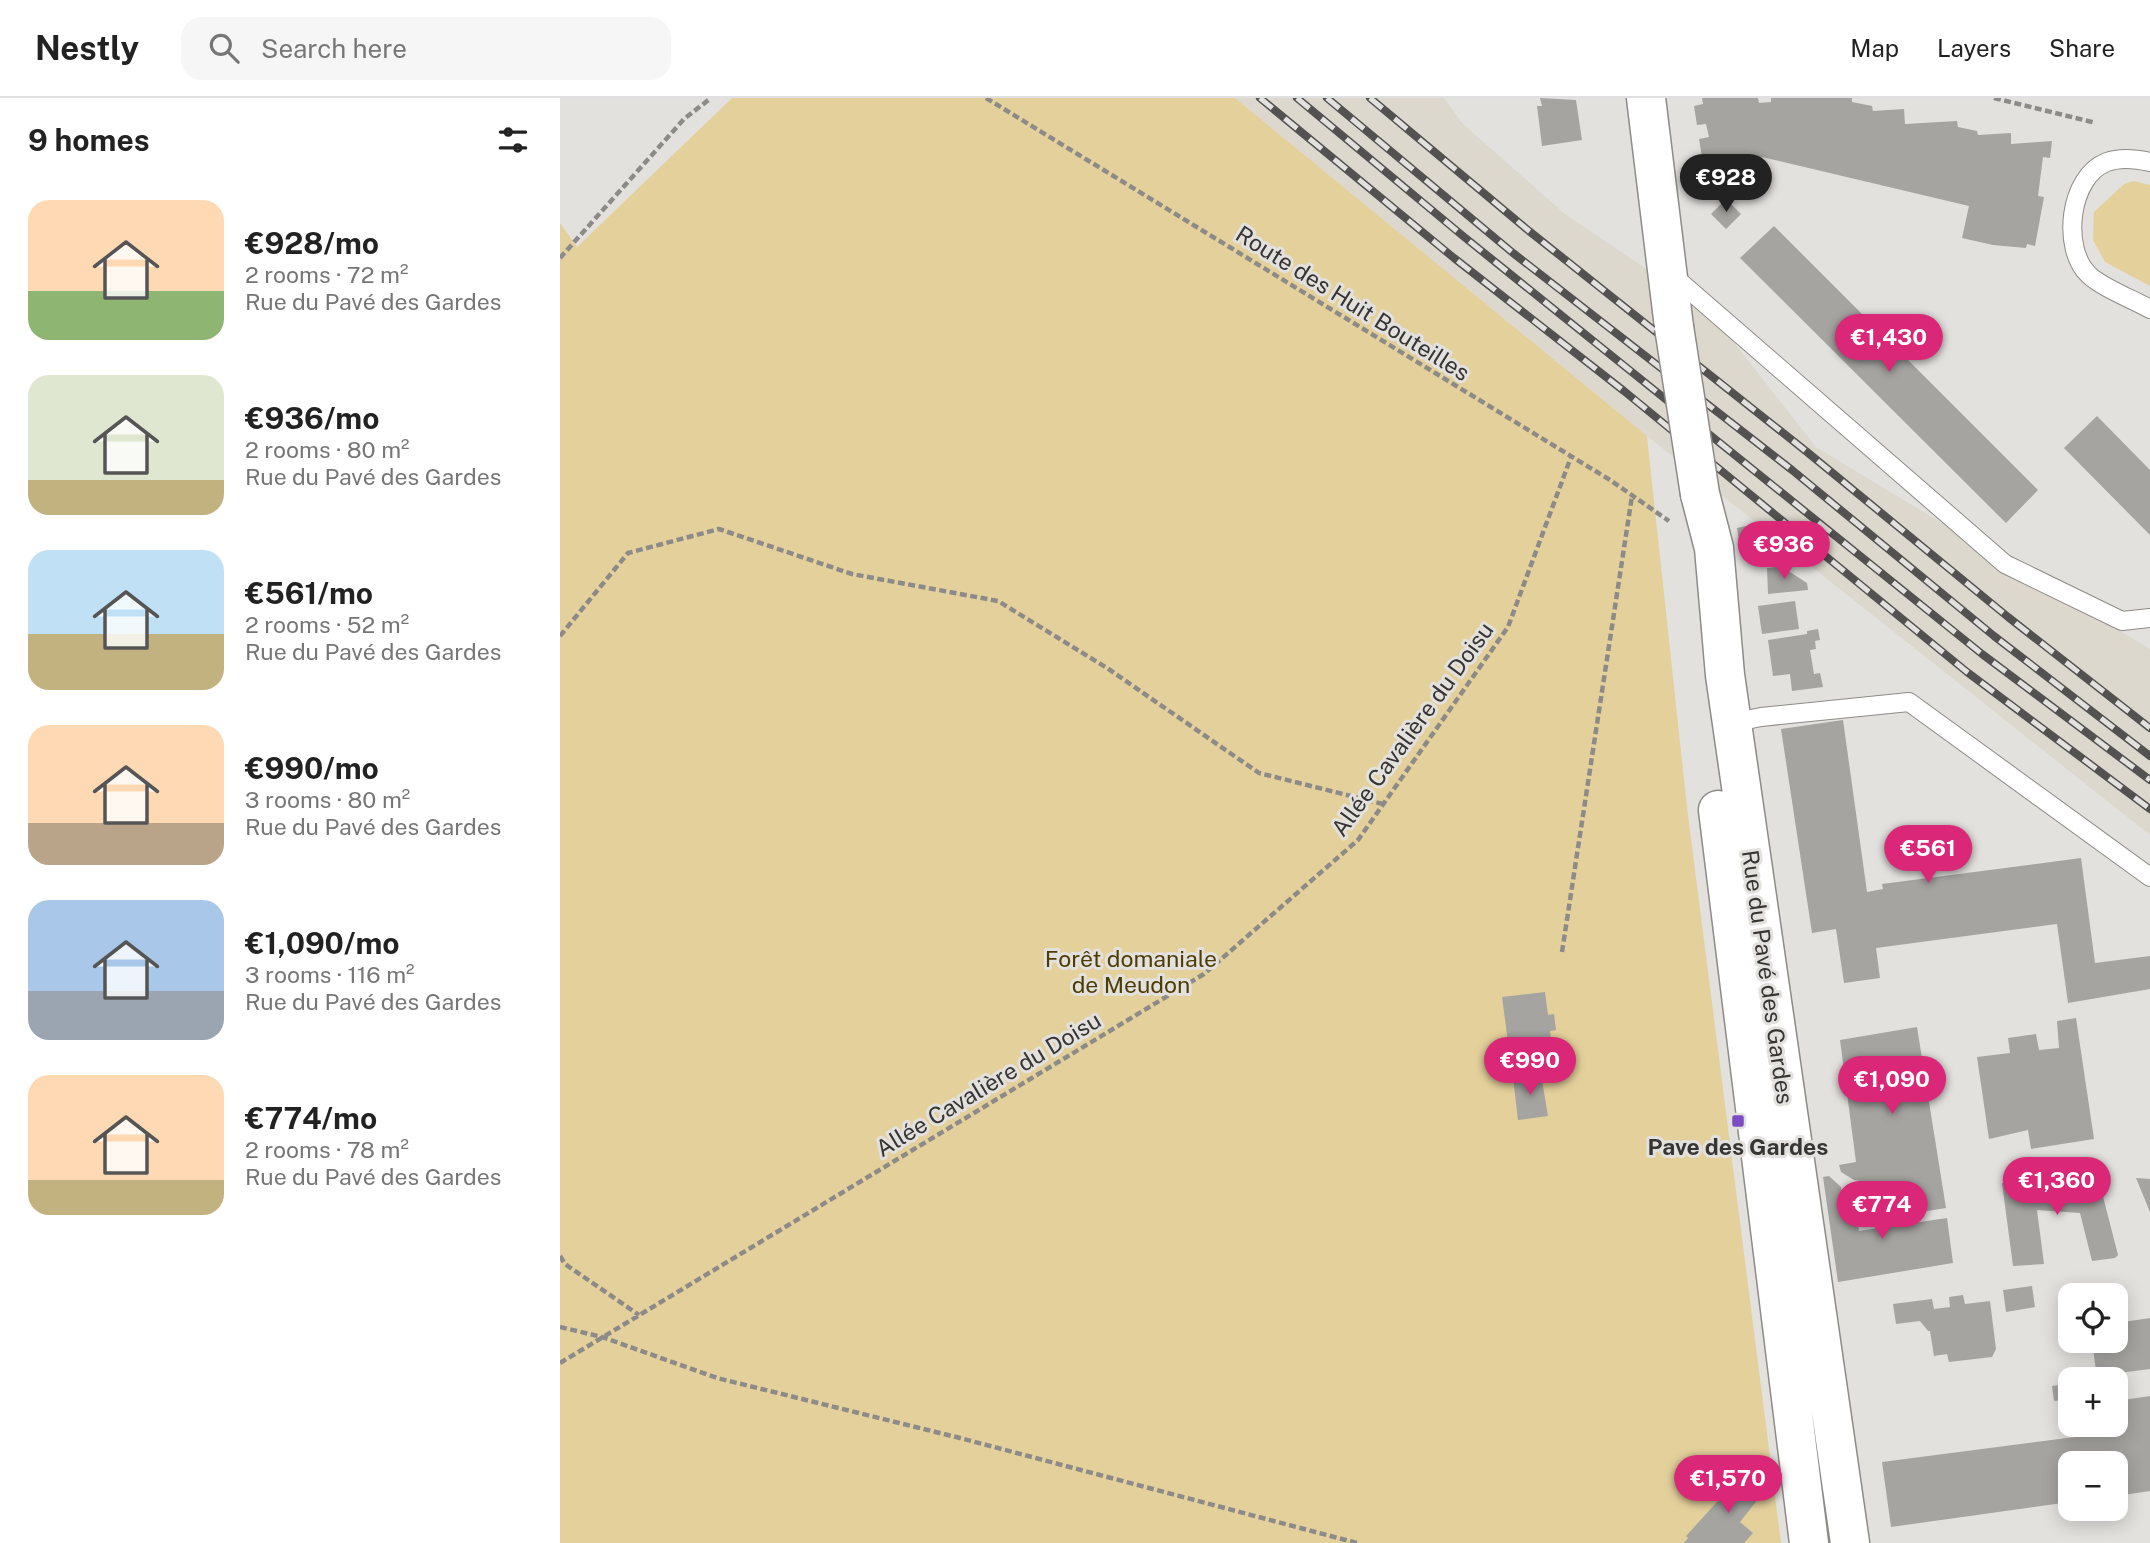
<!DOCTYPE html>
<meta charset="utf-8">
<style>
:root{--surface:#fff;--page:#f6f6f6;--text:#222;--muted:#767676;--line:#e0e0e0;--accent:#db2777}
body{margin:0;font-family:"Public Sans",sans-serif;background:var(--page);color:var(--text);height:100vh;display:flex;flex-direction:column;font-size:26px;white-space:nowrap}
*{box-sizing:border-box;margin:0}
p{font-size:23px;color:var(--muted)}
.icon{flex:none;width:38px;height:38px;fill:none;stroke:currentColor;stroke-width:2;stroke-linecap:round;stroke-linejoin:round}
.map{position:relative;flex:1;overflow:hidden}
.side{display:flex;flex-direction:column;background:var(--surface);width:560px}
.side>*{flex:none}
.fabs{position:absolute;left:1498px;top:1185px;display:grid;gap:14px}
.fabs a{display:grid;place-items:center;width:70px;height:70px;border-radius:14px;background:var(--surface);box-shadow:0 4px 18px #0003;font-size:35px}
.price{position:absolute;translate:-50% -60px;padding:0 16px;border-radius:24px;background:var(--accent);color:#fff;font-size:23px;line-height:46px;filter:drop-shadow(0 2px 4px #0008)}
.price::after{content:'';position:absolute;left:50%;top:42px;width:21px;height:16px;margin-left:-10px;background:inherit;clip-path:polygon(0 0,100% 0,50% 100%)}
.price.on{background:#222;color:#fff}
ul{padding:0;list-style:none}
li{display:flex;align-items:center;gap:21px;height:175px;padding:0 28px}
li span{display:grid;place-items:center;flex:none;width:196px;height:140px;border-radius:21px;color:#555}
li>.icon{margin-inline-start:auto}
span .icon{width:84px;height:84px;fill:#fffc;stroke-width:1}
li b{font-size:30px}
h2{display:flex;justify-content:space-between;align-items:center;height:84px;padding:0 28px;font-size:30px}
header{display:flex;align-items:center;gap:42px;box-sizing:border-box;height:98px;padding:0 35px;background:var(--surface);border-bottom:2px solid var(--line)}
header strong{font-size:33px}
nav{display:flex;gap:38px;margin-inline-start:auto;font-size:24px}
.search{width:490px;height:63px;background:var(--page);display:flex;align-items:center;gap:18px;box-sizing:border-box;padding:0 24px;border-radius:21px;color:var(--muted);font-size:26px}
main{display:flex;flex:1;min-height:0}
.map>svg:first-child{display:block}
.built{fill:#dcd8cd}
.green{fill:#e4d09b}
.building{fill:#a5a4a1}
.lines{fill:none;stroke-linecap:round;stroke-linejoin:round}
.service-casing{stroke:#8c8b87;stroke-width:20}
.secondary-casing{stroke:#8c8b87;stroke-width:41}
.path{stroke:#8d8b89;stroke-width:4.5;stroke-dasharray:7 3.5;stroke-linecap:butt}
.service{stroke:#fff;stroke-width:18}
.secondary{stroke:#fff;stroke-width:38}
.rail-casing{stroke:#545251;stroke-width:8}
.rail{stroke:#e3e1de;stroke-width:5;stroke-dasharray:16;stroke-linecap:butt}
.secondary-bridge-casing{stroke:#8c8b87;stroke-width:41;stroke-linecap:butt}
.secondary-bridge{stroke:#fff;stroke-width:38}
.poi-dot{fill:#7d4bc2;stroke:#e3e1de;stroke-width:2.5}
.labels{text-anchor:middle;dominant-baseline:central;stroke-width:6;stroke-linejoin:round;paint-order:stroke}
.street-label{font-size:23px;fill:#363534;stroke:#e3e1de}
.park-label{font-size:23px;fill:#4e3d03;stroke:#e3e1de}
.poi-label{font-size:23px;font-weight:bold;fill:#363534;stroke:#e3e1de}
</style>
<header>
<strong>Nestly</strong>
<div class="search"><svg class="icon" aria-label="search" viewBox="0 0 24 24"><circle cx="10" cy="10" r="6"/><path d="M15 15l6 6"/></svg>Search here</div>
<nav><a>Map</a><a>Layers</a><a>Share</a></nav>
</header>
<main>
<section class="side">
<h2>9 homes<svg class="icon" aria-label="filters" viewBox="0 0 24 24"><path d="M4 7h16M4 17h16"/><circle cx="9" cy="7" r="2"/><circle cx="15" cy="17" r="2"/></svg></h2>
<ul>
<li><span style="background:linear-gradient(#ffd9b3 65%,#8fb573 0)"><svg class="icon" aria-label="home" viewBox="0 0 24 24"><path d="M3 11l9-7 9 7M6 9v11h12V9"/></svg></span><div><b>€928/mo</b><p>2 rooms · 72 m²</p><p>Rue du Pavé des Gardes</p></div></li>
<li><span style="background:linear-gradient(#dfe7d0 75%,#c2b280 0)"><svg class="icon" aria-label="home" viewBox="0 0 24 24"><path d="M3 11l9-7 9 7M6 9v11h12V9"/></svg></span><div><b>€936/mo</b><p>2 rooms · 80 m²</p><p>Rue du Pavé des Gardes</p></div></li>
<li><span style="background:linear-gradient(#bfe0f5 60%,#c2b280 0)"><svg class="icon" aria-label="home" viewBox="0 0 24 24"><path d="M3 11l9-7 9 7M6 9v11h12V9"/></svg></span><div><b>€561/mo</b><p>2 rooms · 52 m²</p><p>Rue du Pavé des Gardes</p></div></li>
<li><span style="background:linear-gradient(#ffd9b3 70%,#b9a48a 0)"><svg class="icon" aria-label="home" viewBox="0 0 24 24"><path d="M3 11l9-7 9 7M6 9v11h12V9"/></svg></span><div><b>€990/mo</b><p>3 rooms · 80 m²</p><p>Rue du Pavé des Gardes</p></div></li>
<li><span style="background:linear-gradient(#a9c7e8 65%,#9aa5b1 0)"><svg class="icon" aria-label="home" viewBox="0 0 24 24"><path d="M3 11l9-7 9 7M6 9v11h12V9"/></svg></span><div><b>€1,090/mo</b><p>3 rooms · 116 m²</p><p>Rue du Pavé des Gardes</p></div></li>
<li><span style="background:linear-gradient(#ffd9b3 75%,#c2b280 0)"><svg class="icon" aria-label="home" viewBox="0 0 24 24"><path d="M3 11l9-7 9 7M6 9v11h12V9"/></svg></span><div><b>€774/mo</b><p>2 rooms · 78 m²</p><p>Rue du Pavé des Gardes</p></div></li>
</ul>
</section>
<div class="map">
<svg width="1590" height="1445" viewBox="0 0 1590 1445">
<rect width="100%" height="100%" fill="#e3e1de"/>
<path class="built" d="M675 0H884L902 25 1005 116 1085 170 1161 228 1256 349 1590 551V737L1087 338Z"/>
<path class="green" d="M172 0H675L1087 338 1127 709 1221 1445H0V125L17 149Z
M1574 83 1590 87V188L1545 164 1533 142 1534 114 1564 86Z"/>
<path class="building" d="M980 0 1016 2 1022 42 982 48 977 8H982Z
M1142 0H1198L1199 5 1211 4V0H1292V4L1312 8 1313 13 1344 11 1345 26 1397 23 1398 29 1417 33 1418 37 1451 35V46L1492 43 1490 60 1483 59 1478 98 1484 99 1475 148 1467 146 1466 150 1433 147 1402 140 1409 108 1202 59 1195 90 1145 77 1139 41 1149 39 1146 26 1137 27 1134 8 1143 6Z
M1166 101 1181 116 1166 131 1151 116Z
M1214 128 1478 392 1446 425 1180 160Z
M1537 318 1590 372V437L1504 350Z
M1186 428 1192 437 1193 448 1180 450 1177 430Z
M1226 468 1227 472 1247 485 1248 492 1208 496 1207 470Z
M1235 503 1239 531 1202 536 1198 508Z
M1258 531 1260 542 1255 543 1256 551 1250 552 1254 576 1260 575 1263 589 1232 593 1230 576 1213 578 1208 542 1247 536V533Z
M1283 622 1307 794 1323 791 1322 786 1521 760 1535 865 1590 858V891L1508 905 1497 826 1316 850 1320 880 1284 885 1276 831 1252 835 1221 631Z
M985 894 988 917 994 916 996 932 990 933 993 954 950 959 942 899Z
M1516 920 1534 1041 1471 1051 1468 1032 1429 1041 1417 959 1450 955 1448 940 1476 936 1479 952 1499 950 1497 923Z
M1357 929 1386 1110 1355 1115 1351 1088 1339 1089 1294 1082 1281 1074 1279 1067 1296 1064 1280 942Z
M981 976 988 1018 958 1022 953 980Z
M1511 1077 1538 1079 1558 1157 1555 1160 1532 1163 1520 1115 1477 1112 1484 1166 1453 1168 1442 1085 1514 1089Z
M1269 1078 1281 1089 1282 1097 1294 1096 1299 1133 1387 1120 1393 1165 1278 1184 1263 1079Z
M1576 1080 1590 1081V1114Z
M1472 1188 1475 1209 1446 1214 1443 1192Z
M1403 1197 1405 1206 1430 1203 1436 1251 1432 1259 1389 1264 1387 1256 1374 1258 1370 1233H1368L1360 1223 1336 1226 1333 1206 1372 1201 1374 1211 1390 1209 1389 1199Z
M1590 1220V1271L1551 1276 1552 1281H1537L1532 1242H1556V1225Z
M1510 1285V1301L1494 1303 1492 1288Z
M1590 1298V1393L1556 1398V1365H1510V1404L1331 1429 1322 1364 1530 1337 1529 1326H1556V1303Z
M1186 1372 1197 1381 1199 1400 1180 1424 1193 1435 1184 1445H1124L1128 1440 1126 1438Z"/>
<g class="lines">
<g class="service-casing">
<path id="service" d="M1590 64C1577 61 1560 59 1547 64 1509 78 1501 151 1529 177 1541 189 1574 202 1590 211
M1112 177 1445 466 1562 523 1590 520
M1172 625 1201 619 1349 604 1590 779"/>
</g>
<g class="secondary-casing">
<path id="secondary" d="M1086 0 1114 229
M1140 396 1154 450 1165 577 1290 1445
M1158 712 1249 1445"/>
</g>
<path class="path" d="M426 0 1050 382 1109 423
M1434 0 1536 25
M0 160 124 21 151 0
M0 538 68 455 159 431 292 476 438 503 547 570 699 675 823 706
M1002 854 1072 398
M0 1158 5 1166 79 1217
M0 1229 42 1239 157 1280 400 1340 797 1445
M0 1265 644 876 798 742 948 529 1011 359"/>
<use href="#service" class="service"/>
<use href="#secondary" class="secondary"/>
<g class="rail-casing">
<path id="rail" d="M700 0 894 160 1064 293 1407 574 1590 711
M737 0 903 138 1422 556 1590 682
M767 0 953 155 1232 372 1434 538 1590 658
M810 0 969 133 1247 354 1448 519 1590 630"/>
</g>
<use href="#rail" class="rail"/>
<g class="secondary-bridge-casing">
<path id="secondary-bridge" d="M1114 229 1140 396"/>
</g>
<use href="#secondary-bridge" class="secondary-bridge"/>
</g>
<rect class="poi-dot" x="1171" y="1016" width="14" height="14" rx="3.5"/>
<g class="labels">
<g class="street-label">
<text transform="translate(793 205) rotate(32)">Route des Huit Bouteilles</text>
<text transform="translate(852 631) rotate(-54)">Allée Cavalière du Doisu</text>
<text transform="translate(1208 879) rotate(82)">Rue du Pavé des Gardes</text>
<text transform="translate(428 986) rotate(-31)">Allée Cavalière du Doisu</text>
</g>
<g class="park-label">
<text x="571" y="860">Forêt domaniale<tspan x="571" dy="26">de Meudon</tspan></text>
</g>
<g class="poi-label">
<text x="1178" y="1048">Pave des Gardes</text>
</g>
</g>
</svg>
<div class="fabs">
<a><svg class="icon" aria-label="locate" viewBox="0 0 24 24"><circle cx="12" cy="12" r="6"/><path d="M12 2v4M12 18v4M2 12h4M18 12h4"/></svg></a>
<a>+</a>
<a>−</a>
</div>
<b class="price on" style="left:1166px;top:116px">€928</b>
<b class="price" style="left:1329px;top:276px">€1,430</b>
<b class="price" style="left:1224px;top:483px">€936</b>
<b class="price" style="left:1368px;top:787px">€561</b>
<b class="price" style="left:970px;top:999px">€990</b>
<b class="price" style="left:1332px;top:1018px">€1,090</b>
<b class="price" style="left:1497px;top:1119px">€1,360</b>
<b class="price" style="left:1322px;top:1143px">€774</b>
<b class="price" style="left:1168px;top:1417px">€1,570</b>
</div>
</main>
